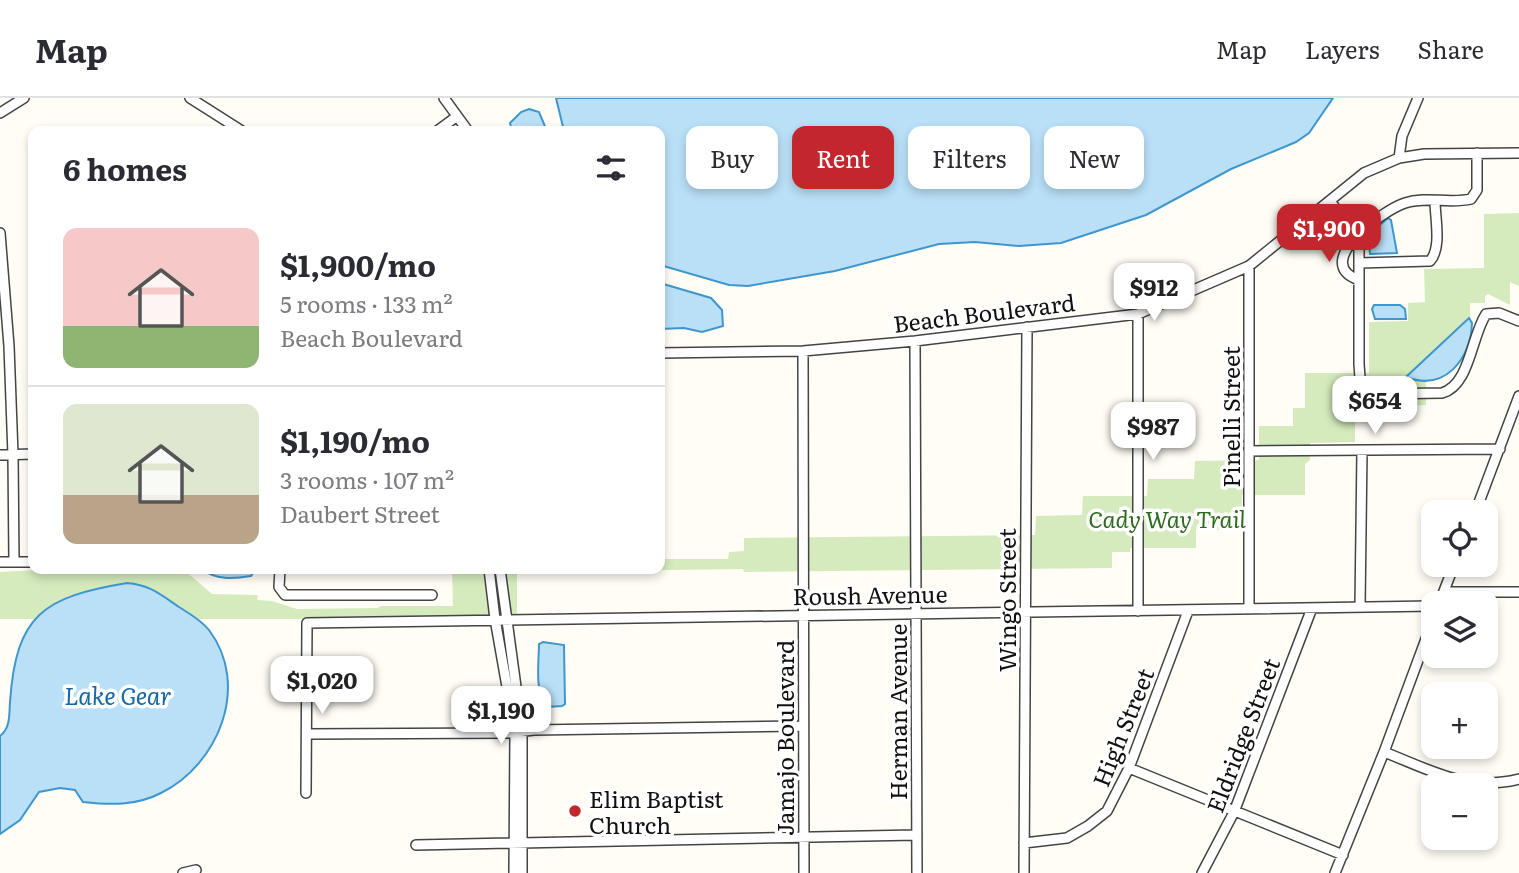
<!DOCTYPE html>
<meta charset="utf-8">
<style>
:root{--surface:#fff;--page:#f2f2f3;--text:#2b2b33;--muted:#7c7c81;--line:#e1e1e2;--accent:#c4262e}
body{margin:0;font-family:Literata,serif;background:var(--page);color:var(--text);height:100vh;display:flex;flex-direction:column;font-size:26px;white-space:nowrap}
*{box-sizing:border-box;margin:0}
p{font-size:23px;color:var(--muted)}
.icon{flex:none;width:38px;height:38px;fill:none;stroke:currentColor;stroke-width:2;stroke-linecap:round;stroke-linejoin:round}
.map{position:relative;flex:1;overflow:hidden}
.details{position:absolute;left:28px;top:28px;width:637px;height:448px;display:flex;flex-direction:column;background:var(--surface);border-radius:14px;box-shadow:0 4px 10px #0003}
.details>*{flex:none}
.guide{position:absolute;left:686px;top:28px;width:665px;height:63px;display:flex;gap:14px}
.buttons{position:absolute;left:1421px;top:402px;display:grid;gap:14px}
.buttons a{display:grid;place-items:center;width:77px;height:77px;border-radius:14px;background:var(--surface);box-shadow:0 4px 10px #0003;font-size:35px}
.price{position:absolute;translate:-50% -60px;padding:0 16px;border-radius:14px;background:#fff;color:#222;font-size:23px;line-height:46px;filter:drop-shadow(0 2px 4px #0008)}
.price::after{content:'';position:absolute;left:50%;top:42px;width:21px;height:16px;margin-left:-10px;background:inherit;clip-path:polygon(0 0,100% 0,50% 100%)}
.price.current{background:var(--accent);color:#fff}
ul{padding:0;list-style:none}
li{display:flex;align-items:center;gap:21px;height:175px;padding:0 35px}
li+li{border-top:2px solid var(--line)}
li span{display:grid;place-items:center;flex:none;width:196px;height:140px;border-radius:14px;color:#555}
li>.icon{margin-inline-start:auto}
span .icon{width:84px;height:84px;fill:#fffc;stroke-width:1}
li b{font-size:30px}
h2{display:flex;justify-content:space-between;align-items:center;height:84px;padding:0 35px;font-size:30px}
.tag{padding:0 24px;border-radius:14px;background:var(--surface);box-shadow:0 4px 10px #0003;font-size:24px;line-height:63px}
.tag.current{background:var(--accent);color:#fff}
header{display:flex;align-items:center;gap:42px;box-sizing:border-box;height:98px;padding:0 35px;background:var(--surface);border-bottom:2px solid var(--line)}
header strong{font-size:33px}
nav{display:flex;gap:38px;margin-inline-start:auto;font-size:24px}
.map>svg:first-child{display:block}
.green{fill:#d5ebbd}
.water{fill:#b9e0f7;stroke:#3f96cf;stroke-width:2}
.lines{fill:none;stroke-linecap:round;stroke-linejoin:round}
.minor-casing{stroke:#444;stroke-width:12}
.minor{stroke:#fff;stroke-width:9}
.poi-dot{fill:#c4262e;stroke:#fff;stroke-width:2.5}
.labels{text-anchor:middle;dominant-baseline:central;stroke-width:7;stroke-linejoin:round;paint-order:stroke}
.street-label{font-size:23px;fill:#111;stroke:#fff}
.park-label{font-size:23px;font-style:italic;fill:#2f6b1f;stroke:#fff}
.poi-label{font-size:23px;fill:#111;stroke:#fff;text-anchor:start}
.water-label{font-size:24px;font-style:italic;fill:#1768a6;stroke:#fff}
</style>
<header>
<strong>Map</strong>
<nav><a>Map</a><a>Layers</a><a>Share</a></nav>
</header>
<div class="map">
<svg width="1519" height="775" viewBox="0 0 1519 775">
<rect width="100%" height="100%" fill="#fffdf5"/>
<path class="green" d="M1519 115V188L1510 184V207L1488 196 1485 198V205H1470L1471 254 1426 259V307L1355 309V344L1310 345V362L1305 366V397H1242L1241 432H1196V450H1130V454H1112V470L744 474 743 471 517 474V521H0V474L57 471H183L212 496 258 497 257 502 272 503 297 511 377 510 381 508H453L452 471H660V461H728L729 454 744 453V440L1035 437 1036 418 1082 417 1083 398H1147L1148 381H1194L1195 363 1259 362V328H1293V310H1305V275H1369V224L1408 223V205L1425 204 1424 171 1484 170V116Z"/>
<path class="water" d="M556 0H1333L1309 35 1296 44 1231 71 1146 117 1061 145 1019 148 975 144 939 146 835 173 748 188 729 187 660 167V33H564Z
M529 11 539 14 547 33H512L510 25 521 14Z
M1388 120 1391 122 1397 155 1370 156 1368 137Z
M660 185 711 200 722 212 723 228 702 234 684 230 660 231Z
M1374 207H1400L1405 211 1406 221H1375L1372 211Z
M1469 220 1472 225C1471 261 1445 294 1406 279Z
M201 471H255L251 478C233 481 216 482 201 471Z
M127 485C150 487 160 496 179 509 190 516 201 522 209 532 251 588 218 667 161 695 136 708 110 707 83 704L75 692 60 690 39 694 20 722 0 736V638C11 629 9 616 10 604 16 516 44 499 127 485Z
M543 544 564 547 565 606 562 608 547 609C534 594 539 564 539 546Z"/>
<g class="lines">
<g class="minor-casing">
<path id="minor" d="M190 0 242 33
M444 0 468 33
M0 15 24 0
M437 33 456 19
M1399 60 1402 38 1418 0
M1330 103 1354 135 1359 145V266L1360 280 1369 294 1379 296 1442 295C1470 287 1471 239 1486 216L1499 215 1519 223
M0 135 9 248 13 357 14 464
M1359 165 1430 163C1442 150 1435 120 1435 103
M1359 182C1310 165 1383 112 1405 105 1426 98 1450 106 1471 101L1477 92V55
M915 243 917 775
M803 253 804 775
M660 255 803 253 915 243 1138 216 1249 168 1364 75 1399 60 1424 56 1519 55
M1249 353 1500 351
M0 357 33 356
M1475 415 1519 298
M0 464H33
M280 471 279 489 285 497H432
M489 471 495 521 515 634 514 775
M500 471 522 633V775
M1444 494H1519
M1439 506 1454 467
M1360 509 1362 353
M1249 511V168
M1138 513V216
M307 636 508 635 534 632 803 628
M1384 654C1433 673 1466 694 1519 681
M1129 670 1343 757
M306 695 307 525 1433 508
M1024 745 1067 740 1088 728 1107 713 1129 670 1188 513
M416 747 916 737
M183 775 196 772
M1024 775 1027 229
M1202 775 1234 714 1312 510
M1335 775 1384 654 1433 522"/>
</g>
<use href="#minor" class="minor"/>
</g>
<circle class="poi-dot" cx="575" cy="713" r="7"/>
<g class="labels">
<g class="street-label">
<text transform="translate(984 214) rotate(-7)">Beach Boulevard</text>
<text transform="translate(1230 319) rotate(-90)">Pinelli Street</text>
<text transform="translate(870 496) rotate(-1)">Roush Avenue</text>
<text transform="translate(1006 502) rotate(-90)">Wingo Street</text>
<text transform="translate(897 614) rotate(-90)">Herman Avenue</text>
<text transform="translate(1122 629) rotate(-68)">High Street</text>
<text transform="translate(1242 637) rotate(-69)">Eldridge Street</text>
<text transform="translate(784 640) rotate(-90)">Jamajo Boulevard</text>
</g>
<g class="park-label">
<text x="1167" y="420">Cady Way Trail</text>
</g>
<g class="poi-label">
<text x="589" y="700">Elim Baptist<tspan x="589" dy="26">Church</tspan></text>
</g>
<g class="water-label">
<text x="118" y="596">Lake Gear</text>
</g>
</g>
</svg>
<div class="buttons">
<a><svg class="icon" aria-label="locate" viewBox="0 0 24 24"><circle cx="12" cy="12" r="6"/><path d="M12 2v4M12 18v4M2 12h4M18 12h4"/></svg></a>
<a><svg class="icon" aria-label="layers" viewBox="0 0 24 24"><path d="M12 4l9 5-9 5-9-5zM3 14l9 5 9-5"/></svg></a>
<a>+</a>
<a>−</a>
</div>
<b class="price current" style="left:1329px;top:166px">$1,900</b>
<b class="price" style="left:1154px;top:225px">$912</b>
<b class="price" style="left:1375px;top:338px">$654</b>
<b class="price" style="left:1153px;top:364px">$987</b>
<b class="price" style="left:322px;top:618px">$1,020</b>
<b class="price" style="left:501px;top:648px">$1,190</b>
<div class="guide">
<a class="tag">Buy</a>
<a class="tag current">Rent</a>
<a class="tag">Filters</a>
<a class="tag">New</a>
</div>
<section class="details">
<h2>6 homes<svg class="icon" aria-label="filters" viewBox="0 0 24 24"><path d="M4 7h16M4 17h16"/><circle cx="9" cy="7" r="2"/><circle cx="15" cy="17" r="2"/></svg></h2>
<ul>
<li><span style="background:linear-gradient(#f6c9c9 70%,#8fb573 0)"><svg class="icon" aria-label="home" viewBox="0 0 24 24"><path d="M3 11l9-7 9 7M6 9v11h12V9"/></svg></span><div><b>$1,900/mo</b><p>5 rooms · 133 m²</p><p>Beach Boulevard</p></div></li>
<li><span style="background:linear-gradient(#dfe7d0 65%,#b9a48a 0)"><svg class="icon" aria-label="home" viewBox="0 0 24 24"><path d="M3 11l9-7 9 7M6 9v11h12V9"/></svg></span><div><b>$1,190/mo</b><p>3 rooms · 107 m²</p><p>Daubert Street</p></div></li>
</ul>
</section>
</div>
